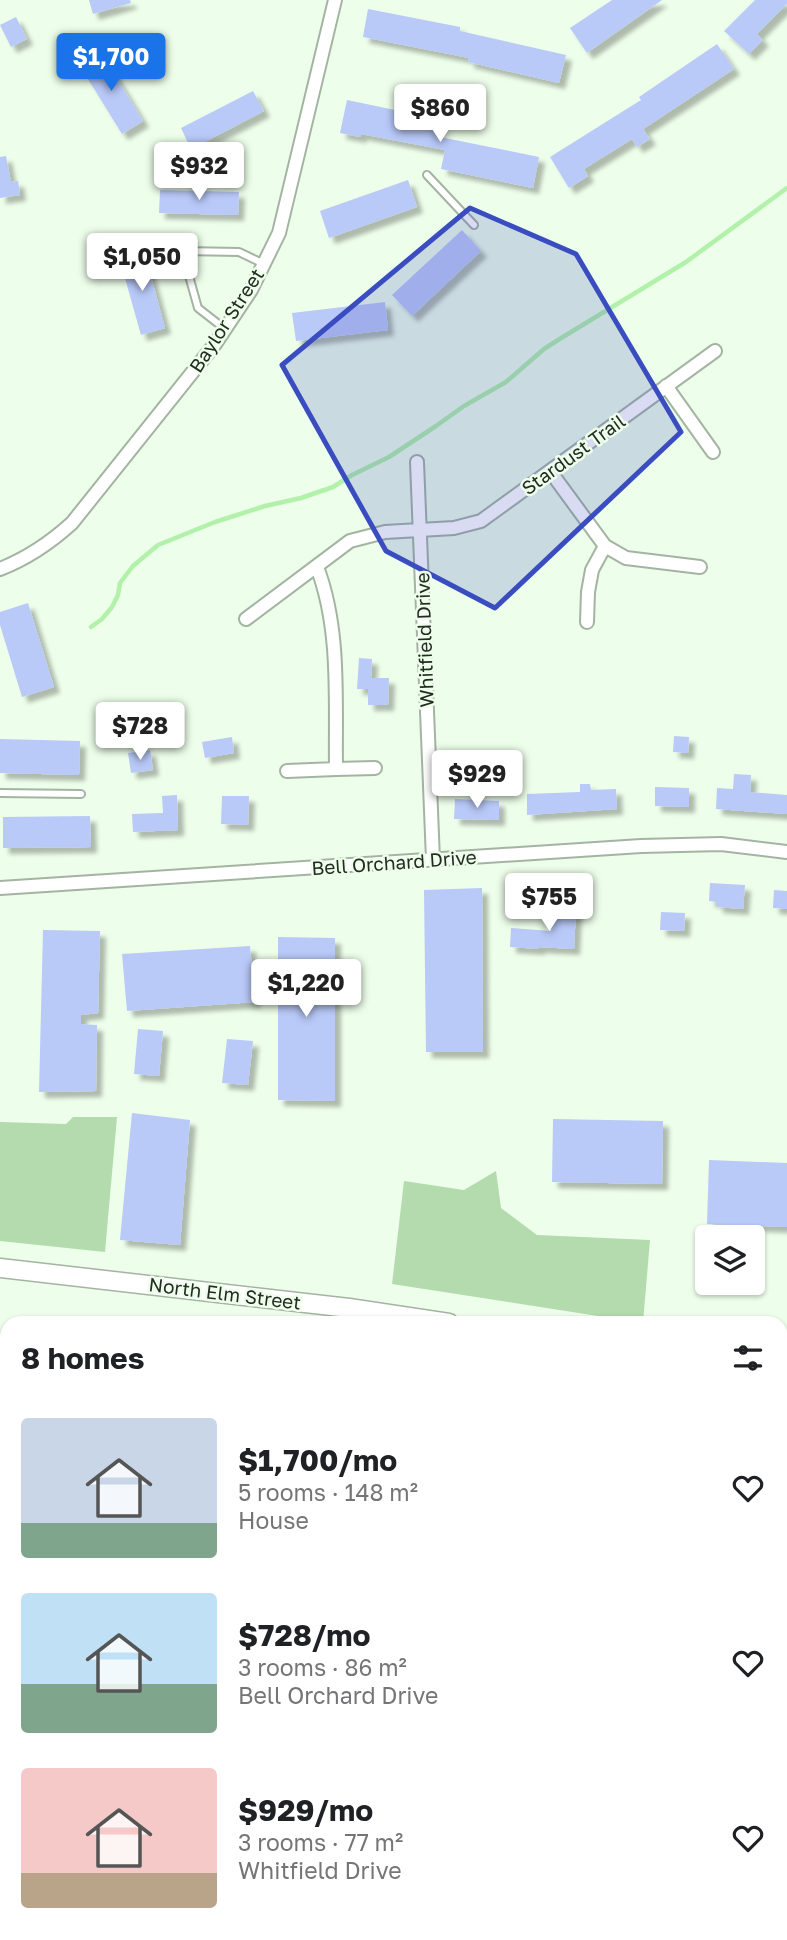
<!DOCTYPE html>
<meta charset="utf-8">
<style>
:root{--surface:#fff;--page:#f6f6f6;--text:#202124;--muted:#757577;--accent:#1a73e8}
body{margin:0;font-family:"Golos Text",sans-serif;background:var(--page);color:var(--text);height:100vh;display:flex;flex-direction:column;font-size:26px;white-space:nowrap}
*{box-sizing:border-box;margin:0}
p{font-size:23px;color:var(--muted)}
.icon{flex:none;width:38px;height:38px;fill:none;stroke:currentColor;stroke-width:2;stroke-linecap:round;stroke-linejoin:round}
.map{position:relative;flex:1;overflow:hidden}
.sheet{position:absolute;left:0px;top:1316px;width:788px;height:625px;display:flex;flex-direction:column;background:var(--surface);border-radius:21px 21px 0 0;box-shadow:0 2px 5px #0004}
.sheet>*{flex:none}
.tools{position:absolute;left:695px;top:1225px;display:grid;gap:14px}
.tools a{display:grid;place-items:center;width:70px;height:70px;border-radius:7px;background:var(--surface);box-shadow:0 2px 5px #0004;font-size:35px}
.price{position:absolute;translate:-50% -60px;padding:0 16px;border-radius:7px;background:#fff;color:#222;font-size:23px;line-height:46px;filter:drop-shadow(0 2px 4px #0008)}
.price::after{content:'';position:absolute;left:50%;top:42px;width:21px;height:16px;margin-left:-10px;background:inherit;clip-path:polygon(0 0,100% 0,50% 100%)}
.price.selected{background:var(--accent);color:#fff}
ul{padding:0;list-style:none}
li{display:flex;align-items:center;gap:21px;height:175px;padding:0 21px}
li span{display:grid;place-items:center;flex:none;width:196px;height:140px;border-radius:7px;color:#555}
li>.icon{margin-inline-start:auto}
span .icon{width:84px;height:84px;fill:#fffc;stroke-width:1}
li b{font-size:30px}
h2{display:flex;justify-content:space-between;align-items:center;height:84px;padding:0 21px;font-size:30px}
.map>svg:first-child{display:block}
.green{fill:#b3dbad}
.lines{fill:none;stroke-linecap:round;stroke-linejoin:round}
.stream{stroke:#b2f1a9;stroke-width:4.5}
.building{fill:#b9c9f8;filter:url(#shadow)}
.lane-casing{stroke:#a4b4a2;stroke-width:10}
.street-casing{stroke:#a4b4a2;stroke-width:16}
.secondary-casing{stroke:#a4b4a2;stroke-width:21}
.lane{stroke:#fff;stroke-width:6}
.street{stroke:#fff;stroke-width:12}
.secondary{stroke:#fff;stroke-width:18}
.marked{fill:#3a4dc0;fill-opacity:0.2;stroke:#3a4dc0;stroke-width:5;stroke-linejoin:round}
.labels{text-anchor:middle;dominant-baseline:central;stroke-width:5;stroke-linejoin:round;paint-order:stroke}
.street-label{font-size:19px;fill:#242b23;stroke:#edfeea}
</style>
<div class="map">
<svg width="787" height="1940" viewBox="0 0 787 1940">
<defs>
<filter id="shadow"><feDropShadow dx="6" dy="6" stdDeviation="2" flood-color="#0004"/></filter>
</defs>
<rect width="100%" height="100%" fill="#edfeea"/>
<path class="green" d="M73 1117H117L105 1252 0 1241V1122L66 1124Z
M496 1171 501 1208 537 1235 650 1240 643 1323 392 1284 404 1181 464 1190Z"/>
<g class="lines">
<path class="stream" d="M91 627 102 619 112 607 118 595 120 583 133 566 158 545 215 522 265 506 301 498 333 487 352 475 389 457 436 426 464 406 506 382 544 349 558 340 686 262 787 188"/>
</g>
<path class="building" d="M89 0H130L131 3 93 14Z
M612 0H662L587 53 570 28Z
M755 0H787V4L757 34 763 40 749 54 724 31Z
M368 9 460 27V31L566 55 559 83 468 62 469 58 363 37Z
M16 17 27 39 11 47 0 25Z
M717 44 734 69 643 129 650 139 637 147 632 139 584 169 588 176 569 188 550 157 641 100 639 97Z
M101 52 143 121 122 134 80 66Z
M253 91 264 111 191 149 181 128Z
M347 100 438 119 435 136 539 157 533 188 441 169 445 150 361 134 360 137 340 133Z
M6 156 11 182 18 181 20 195 0 198V157Z
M408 180 417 207 329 238 320 211Z
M160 190 239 192 238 215 159 213Z
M462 230 481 251 412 316 392 295Z
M144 251 165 328 141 335 119 257Z
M385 302 388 330 296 341 292 313Z
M28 603 54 687 22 697 0 625V612Z
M359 658 372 659 371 678H389L388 705H368V689H357Z
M674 736 689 737 688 753 673 752Z
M232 737 234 753 205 758 202 742Z
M0 739 80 741 79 775 0 773Z
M150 750 153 770 131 773 128 753Z
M734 774 751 775 750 792 787 795V814L716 809 717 788 733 789Z
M580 784H590L591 790 616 789 617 809 527 815V794L580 792Z
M655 787 689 788V807L655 806Z
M177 795 178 830 133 832 132 814 163 813 162 796Z
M222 796H249L248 825 221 824Z
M455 799 499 801V820L454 819Z
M90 816 91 847 3 848V817Z
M710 883 745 885 743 909 717 907V902L709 901Z
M482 888 483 1052H426L424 890Z
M774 890 787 891V909L773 908Z
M552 908 576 910 574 949 539 947V949L510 947 511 928 551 931Z
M661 912 685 913 684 931 660 930Z
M43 930 100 931 98 1013 81 1015V1024L97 1025 96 1091 39 1092Z
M278 937 335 938V1101L278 1100Z
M250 946 255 1002 127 1011 122 954Z
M138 1029 163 1031 159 1076 134 1074Z
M227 1039 253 1041 248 1085 222 1083Z
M132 1113 190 1120 180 1245 120 1240Z
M553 1119 663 1121 662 1184 552 1182Z
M709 1160 787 1163V1227L707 1224Z"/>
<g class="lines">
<g class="lane-casing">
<path id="lane" d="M427 175 474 225
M225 329 198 308 182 251 239 252 264 264
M0 793 81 794"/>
</g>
<g class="street-casing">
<path id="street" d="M666 386 713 452
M417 462 433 860
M550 471 605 546 626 558 700 567
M0 569C28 558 50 543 72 523L215 344 251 290 279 233 335 0
M246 619 350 541 385 532 454 528 481 521 715 351
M587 622 588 592 592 570 605 546
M336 769 375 768
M287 771 336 769C335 702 341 630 317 567
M0 888 641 846 721 844 787 852
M0 1630H7
M780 1872 787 1867
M142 1940 147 1934
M688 1940 696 1934"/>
</g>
<g class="secondary-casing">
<path id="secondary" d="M0 1268 349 1308 449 1323
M780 1365 787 1367
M780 1393 787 1394"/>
</g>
<use href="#lane" class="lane"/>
<use href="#street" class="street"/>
<use href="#secondary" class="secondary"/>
</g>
<path class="marked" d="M470 208 576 254 681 432 495 608 386 551 282 365Z"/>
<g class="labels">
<g class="street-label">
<text transform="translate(226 320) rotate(-57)">Baylor Street</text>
<text transform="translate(573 454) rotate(-36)">Stardust Trail</text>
<text transform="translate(424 640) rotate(-92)">Whitfield Drive</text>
<text transform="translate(394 862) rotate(-4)">Bell Orchard Drive</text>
<text transform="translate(225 1293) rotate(7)">North Elm Street</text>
</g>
</g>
</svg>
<div class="tools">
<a><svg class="icon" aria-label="layers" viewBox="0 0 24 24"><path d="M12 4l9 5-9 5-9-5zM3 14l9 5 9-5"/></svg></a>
</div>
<b class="price selected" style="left:111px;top:93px">$1,700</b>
<b class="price" style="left:440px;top:144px">$860</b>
<b class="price" style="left:199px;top:202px">$932</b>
<b class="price" style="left:142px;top:293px">$1,050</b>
<b class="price" style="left:140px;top:762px">$728</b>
<b class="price" style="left:477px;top:810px">$929</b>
<b class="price" style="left:549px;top:933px">$755</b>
<b class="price" style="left:306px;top:1019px">$1,220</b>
<section class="sheet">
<h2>8 homes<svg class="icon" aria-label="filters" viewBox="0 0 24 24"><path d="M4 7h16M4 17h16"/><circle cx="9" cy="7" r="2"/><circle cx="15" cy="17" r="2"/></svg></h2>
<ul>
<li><span style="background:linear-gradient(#c9d6e8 75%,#7fa58c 0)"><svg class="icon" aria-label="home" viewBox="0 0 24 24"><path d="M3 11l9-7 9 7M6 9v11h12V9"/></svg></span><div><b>$1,700/mo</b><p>5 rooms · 148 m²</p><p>House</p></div><svg class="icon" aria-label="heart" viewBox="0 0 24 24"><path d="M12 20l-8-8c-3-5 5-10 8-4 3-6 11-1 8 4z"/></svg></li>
<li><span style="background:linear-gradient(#bfe0f5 65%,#7fa58c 0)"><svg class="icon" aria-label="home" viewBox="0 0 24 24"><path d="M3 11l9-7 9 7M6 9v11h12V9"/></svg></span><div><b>$728/mo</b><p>3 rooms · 86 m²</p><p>Bell Orchard Drive</p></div><svg class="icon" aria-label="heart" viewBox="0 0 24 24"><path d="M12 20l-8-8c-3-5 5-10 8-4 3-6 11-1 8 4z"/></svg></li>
<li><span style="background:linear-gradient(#f6c9c9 75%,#b9a48a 0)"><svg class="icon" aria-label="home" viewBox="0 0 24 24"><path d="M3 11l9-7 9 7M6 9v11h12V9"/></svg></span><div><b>$929/mo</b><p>3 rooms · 77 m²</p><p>Whitfield Drive</p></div><svg class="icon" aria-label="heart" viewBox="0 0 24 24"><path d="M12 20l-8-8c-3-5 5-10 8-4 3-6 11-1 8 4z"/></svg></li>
</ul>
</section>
</div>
